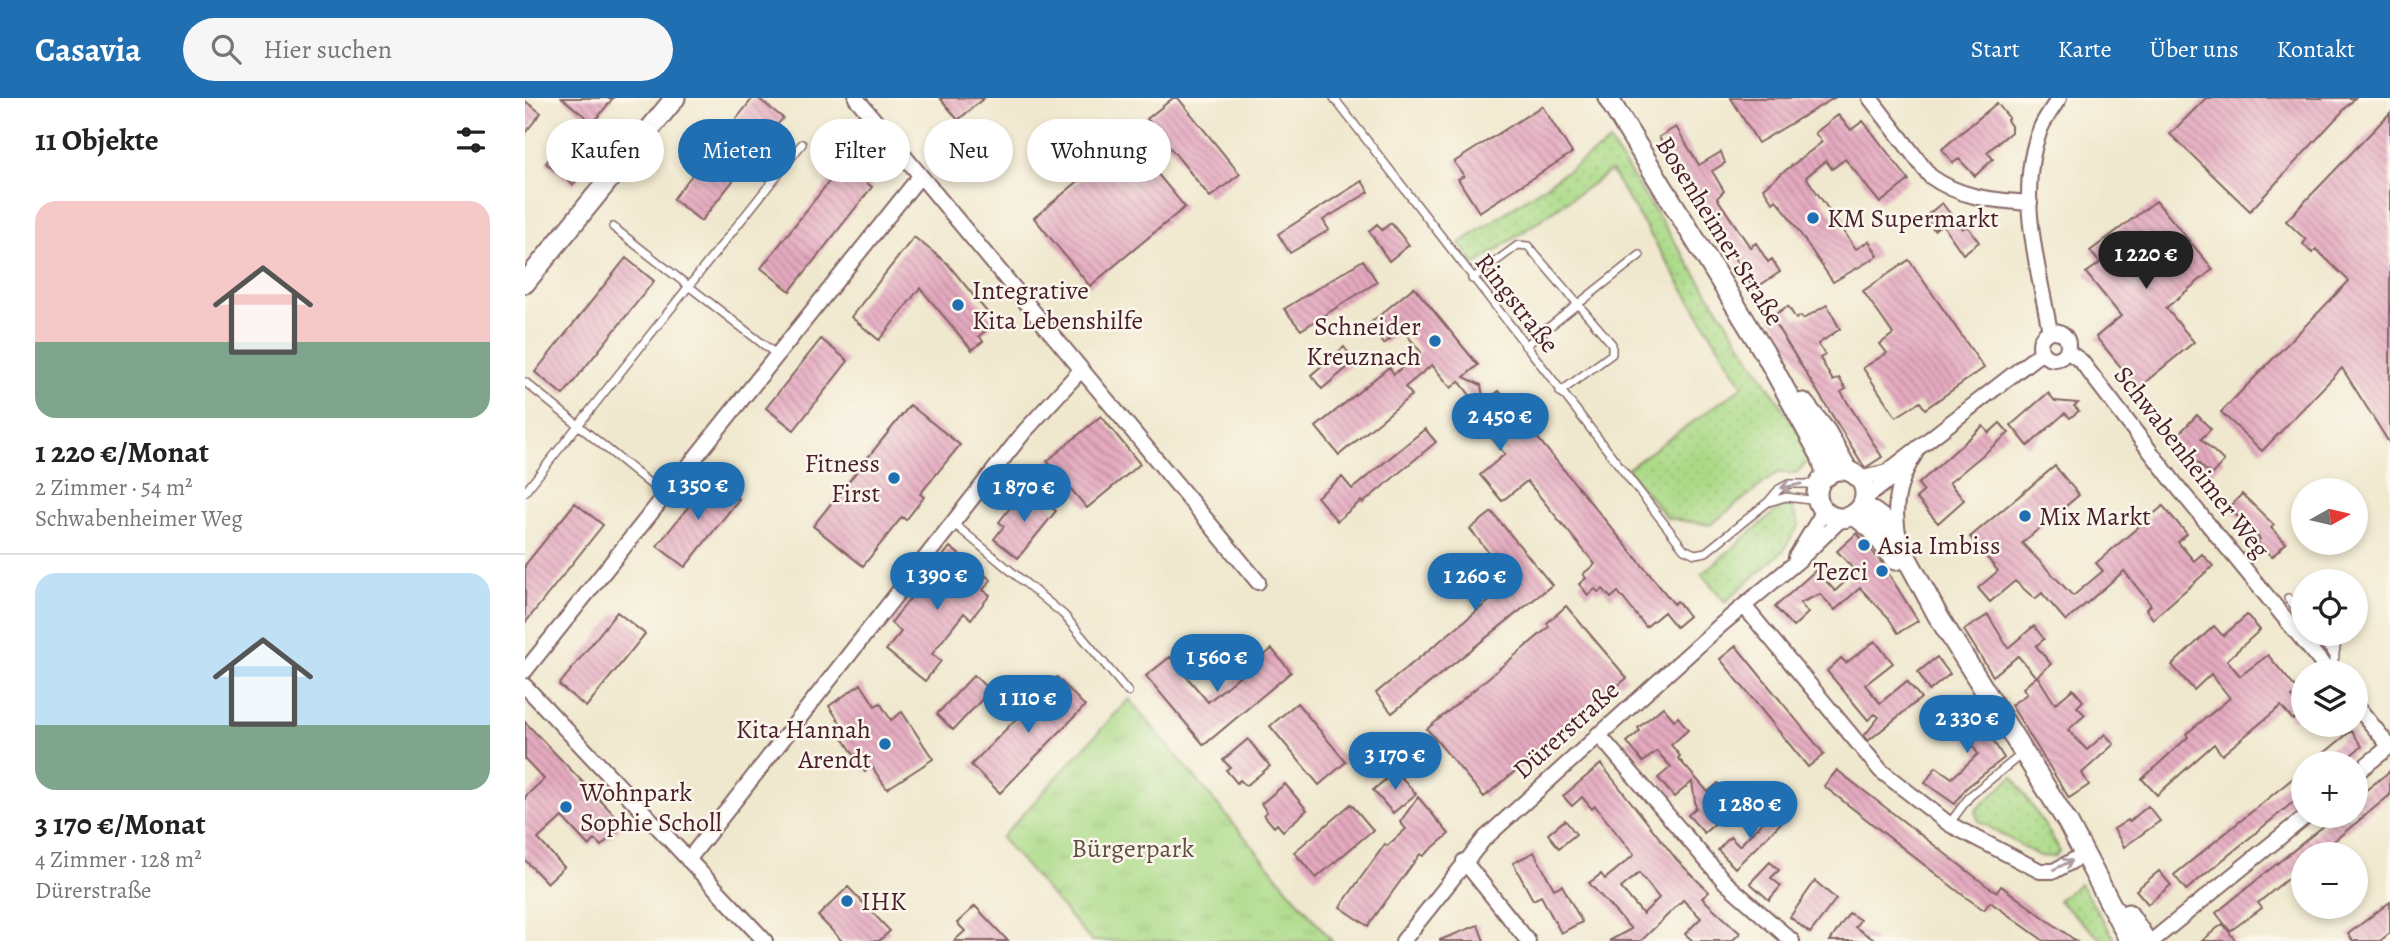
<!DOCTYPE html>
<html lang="de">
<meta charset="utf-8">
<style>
:root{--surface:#fff;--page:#f6f6f6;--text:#222;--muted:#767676;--line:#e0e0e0;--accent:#1f6fb2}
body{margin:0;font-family:Alegreya,serif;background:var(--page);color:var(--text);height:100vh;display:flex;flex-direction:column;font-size:26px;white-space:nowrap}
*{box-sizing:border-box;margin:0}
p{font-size:23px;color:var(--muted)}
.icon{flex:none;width:38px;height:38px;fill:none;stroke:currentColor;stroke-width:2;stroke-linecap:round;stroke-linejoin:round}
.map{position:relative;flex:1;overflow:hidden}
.side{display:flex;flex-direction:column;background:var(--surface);width:525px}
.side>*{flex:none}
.top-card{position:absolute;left:21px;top:21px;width:665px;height:63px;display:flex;gap:14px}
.needle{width:46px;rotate:82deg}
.tools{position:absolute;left:1766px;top:380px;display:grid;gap:14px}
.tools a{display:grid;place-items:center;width:77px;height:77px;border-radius:50%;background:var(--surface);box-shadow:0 4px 10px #0003;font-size:35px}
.price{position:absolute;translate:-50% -60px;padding:0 16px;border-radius:24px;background:var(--accent);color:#fff;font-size:23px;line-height:46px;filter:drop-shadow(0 2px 4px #0008)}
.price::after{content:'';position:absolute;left:50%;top:42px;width:21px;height:16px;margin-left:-10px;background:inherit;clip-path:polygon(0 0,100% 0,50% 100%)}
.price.on{background:#222;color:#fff}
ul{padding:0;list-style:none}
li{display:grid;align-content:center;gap:14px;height:371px;padding:0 35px}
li+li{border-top:2px solid var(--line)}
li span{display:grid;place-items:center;height:217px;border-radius:21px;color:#555}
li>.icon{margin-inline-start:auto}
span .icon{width:126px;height:126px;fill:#fffc;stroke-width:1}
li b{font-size:30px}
h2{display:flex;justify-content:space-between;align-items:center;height:84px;padding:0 35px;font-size:30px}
.chip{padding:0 24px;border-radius:32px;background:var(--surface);box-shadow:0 4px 10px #0003;font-size:24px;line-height:63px}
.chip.on{background:var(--accent);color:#fff}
header{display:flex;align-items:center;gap:42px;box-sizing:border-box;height:98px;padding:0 35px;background:var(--accent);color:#fff}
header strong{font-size:33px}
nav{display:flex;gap:38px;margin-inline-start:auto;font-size:24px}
.search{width:490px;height:63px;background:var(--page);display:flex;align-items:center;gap:18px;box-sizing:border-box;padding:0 24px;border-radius:38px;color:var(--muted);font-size:26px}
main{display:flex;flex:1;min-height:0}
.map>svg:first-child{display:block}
.grass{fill:url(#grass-dots);stroke:#7a7c59;stroke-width:2}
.park{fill:url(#park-tufts);stroke:#7a7c59;stroke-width:2}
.building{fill:url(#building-back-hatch);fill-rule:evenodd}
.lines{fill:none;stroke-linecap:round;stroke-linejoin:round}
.lane-casing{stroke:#846564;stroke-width:10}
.street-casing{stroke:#846564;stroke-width:18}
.secondary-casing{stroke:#846564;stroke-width:23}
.lane{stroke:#fff;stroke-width:7}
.street{stroke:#fff;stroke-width:14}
.secondary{stroke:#fff;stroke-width:19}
.oneway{stroke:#ae9aa0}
.poi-dot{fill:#1f6fb2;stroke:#fbf7ec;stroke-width:2.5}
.labels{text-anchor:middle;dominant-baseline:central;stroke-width:5;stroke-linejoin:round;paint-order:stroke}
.poi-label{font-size:26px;fill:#4a1f2b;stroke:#fbf7ec;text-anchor:start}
.street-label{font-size:26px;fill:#4a1f2b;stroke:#fbf7ec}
.park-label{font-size:26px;fill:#624e42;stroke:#fbf7ec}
</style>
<header>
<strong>Casavia</strong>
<div class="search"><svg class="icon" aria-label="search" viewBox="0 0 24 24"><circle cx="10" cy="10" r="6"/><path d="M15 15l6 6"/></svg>Hier suchen</div>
<nav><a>Start</a><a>Karte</a><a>Über uns</a><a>Kontakt</a></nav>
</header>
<main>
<section class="side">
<h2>11 Objekte<svg class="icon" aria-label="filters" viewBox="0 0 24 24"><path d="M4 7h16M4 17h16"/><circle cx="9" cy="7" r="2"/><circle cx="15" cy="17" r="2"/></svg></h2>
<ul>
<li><span style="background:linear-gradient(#f6c9c9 65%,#7fa58c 0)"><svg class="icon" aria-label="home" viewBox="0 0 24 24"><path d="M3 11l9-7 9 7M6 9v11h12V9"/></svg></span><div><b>1 220 €/Monat</b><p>2 Zimmer · 54 m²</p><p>Schwabenheimer Weg</p></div></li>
<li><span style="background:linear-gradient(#bfe0f5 70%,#7fa58c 0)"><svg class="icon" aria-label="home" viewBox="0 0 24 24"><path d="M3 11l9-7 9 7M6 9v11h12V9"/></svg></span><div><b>3 170 €/Monat</b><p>4 Zimmer · 128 m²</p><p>Dürerstraße</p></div></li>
</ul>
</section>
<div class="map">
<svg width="1865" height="843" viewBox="0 0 1865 843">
<defs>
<pattern id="grass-dots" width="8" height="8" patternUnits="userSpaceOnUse" patternTransform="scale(1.75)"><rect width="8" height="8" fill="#abda87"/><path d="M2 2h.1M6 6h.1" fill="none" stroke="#95bb75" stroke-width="1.8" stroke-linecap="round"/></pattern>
<pattern id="park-tufts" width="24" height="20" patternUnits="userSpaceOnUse" patternTransform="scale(1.75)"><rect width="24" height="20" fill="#abda87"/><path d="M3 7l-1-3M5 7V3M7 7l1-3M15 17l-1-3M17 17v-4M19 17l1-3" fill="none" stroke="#95bb75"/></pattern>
<pattern id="building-back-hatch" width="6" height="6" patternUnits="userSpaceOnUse" patternTransform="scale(1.75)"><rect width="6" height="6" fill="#e5aac0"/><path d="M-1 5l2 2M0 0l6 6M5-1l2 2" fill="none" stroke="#bc8a9c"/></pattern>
</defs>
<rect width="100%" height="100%" fill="#fbf7ec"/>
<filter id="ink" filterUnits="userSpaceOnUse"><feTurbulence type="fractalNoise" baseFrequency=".0143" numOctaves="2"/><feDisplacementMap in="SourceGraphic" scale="14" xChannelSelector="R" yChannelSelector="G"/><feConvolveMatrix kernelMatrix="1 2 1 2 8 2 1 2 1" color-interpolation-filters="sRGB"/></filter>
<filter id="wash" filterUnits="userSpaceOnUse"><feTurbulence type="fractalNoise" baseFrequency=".00686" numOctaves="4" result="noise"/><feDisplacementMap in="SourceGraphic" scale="28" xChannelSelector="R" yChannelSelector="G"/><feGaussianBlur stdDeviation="1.57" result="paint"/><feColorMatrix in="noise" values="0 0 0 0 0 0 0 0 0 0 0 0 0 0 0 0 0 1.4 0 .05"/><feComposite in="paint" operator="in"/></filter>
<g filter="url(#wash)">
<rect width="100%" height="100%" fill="#f0e8ce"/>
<path class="grass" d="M1085 44 1289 358 1271 375H1252L1185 427 1142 420 1102 371 1218 288 1086 73 950 167 935 145Z
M1266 407 1274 427 1258 453 1200 504 1177 476 1251 413Z
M1488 678 1532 747 1534 754 1529 759 1514 758 1454 723 1450 713Z
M1555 786 1591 843H1578L1533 802Z"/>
<path class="park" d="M604 601 807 843H566L476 740Z"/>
<g id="blocks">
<path class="building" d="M37 0H88L68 25Z
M228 0H233L258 20 176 123 148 101Z
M415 0H459L433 22Z
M648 0H653L715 76 685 99 622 21Z
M1206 0H1309L1233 45Z
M1681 0H1830L1725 113 1645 36Z
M0 3 16 15 0 35Z
M1472 5 1484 20 1482 22 1486 28V34L1462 54 1468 61 1450 78 1434 61 1428 65 1417 51Z
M1017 8 1047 55 954 114 933 81 939 78 929 64Z
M1865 15V346L1817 270 1737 353 1696 314 1824 183 1791 151 1787 155 1778 146 1781 142 1761 123Z
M1313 17 1326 32 1338 23 1384 82 1355 105 1320 61 1307 71 1301 63 1281 79 1331 151 1344 143 1353 158 1308 184 1258 110 1251 102 1248 105 1238 90 1297 44 1290 35Z
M1151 29 1174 67 1196 54 1200 65 1187 73 1199 93 1192 100 1225 149 1231 145 1243 164 1247 161 1255 174 1229 191 1134 39Z
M43 37 70 59 48 87 21 65Z
M604 41 660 109 565 188 509 120Z
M318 66 347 89 265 193 236 170Z
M837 83 844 94 798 122 804 132 765 155 753 136Z
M1631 103 1688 171 1641 210 1669 244 1613 290 1571 239 1596 218 1561 175 1575 165 1565 153Z
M1417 105 1437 131 1442 128 1454 144 1438 156 1417 126 1409 132 1400 119Z
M866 125 884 147 864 163 844 133 852 126 857 132Z
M389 139 422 165 471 225 454 238 458 243 447 252 395 190 354 242 326 219Z
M101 160 129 183 38 297 10 274Z
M838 162 852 184 776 232 759 211Z
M1384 162 1459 270 1400 311 1395 304 1371 319 1338 270 1362 255 1355 246 1368 236 1338 193Z
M889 189 953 267 939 279 956 287 959 305 974 293 1149 506 1152 503 1164 518 1151 529 1139 514 1121 529 1093 494 1086 500 1078 491 1073 494 1070 491 1063 497 1054 486 1061 480 1058 476 1070 466 1002 383 977 403 955 377 980 356 946 315 954 309 934 283 926 290 907 267 880 289 887 297 814 357 791 329 864 269 869 276 896 254 877 231 859 246 843 227Z
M1302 207 1315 231 1293 246 1300 257 1295 260 1308 283 1314 280 1321 291 1316 294 1357 359 1340 370 1246 219 1263 208 1271 221 1276 218 1278 221Z
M296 241 323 263 269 332 241 310Z
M819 249 830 263 797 291 786 277Z
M1523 295 1530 303 1553 305 1549 308 1554 313 1545 320 1540 315 1503 348 1486 327Z
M385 307 435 347 395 396 399 399 381 422 377 419 338 468 288 428Z
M1672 317 1686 331 1676 341 1699 363 1686 377 1648 342Z
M576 318 615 366 562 410 522 363Z
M1475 325 1484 335 1424 385 1439 402 1413 425 1391 400 1399 393 1393 386 1458 328 1464 335Z
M900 331 911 344 838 405 836 403 812 423 792 399 817 379 827 391Z
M1530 368 1554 397 1497 445 1548 498 1578 473 1571 465 1638 408 1662 436 1653 444 1669 463 1677 456 1688 468 1628 521 1621 511 1626 507 1599 473 1541 523 1517 495 1510 501 1490 483 1465 504 1453 490 1473 473 1445 439Z
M187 379 214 401 160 469 132 448Z
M507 394 531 413 493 460 469 441 479 428 474 424 492 401 498 405Z
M1717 396 1749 427 1746 430 1761 445 1747 459 1732 444 1735 441 1704 410Z
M50 405 78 427 0 525V467Z
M967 414 1027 487 867 615 851 595 969 499 965 493 966 489 981 476 945 431Z
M1332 435 1357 465 1393 523 1373 535 1363 519 1335 490 1310 512 1295 496 1275 505 1283 515 1268 529 1250 509 1291 472 1310 493 1331 474 1312 453Z
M425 449 466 482 458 492 465 497 446 521 439 515 407 556 416 563 400 583 361 552 376 534 366 525Z
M1041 508 1102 580 959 699 902 631 1024 529 1022 525Z
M92 514 120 536 61 609 34 587Z
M1463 517 1483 550 1509 528 1519 541 1511 548 1526 566 1511 579 1493 558 1468 578 1439 532Z
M1722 517 1735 532 1702 562 1715 578 1743 557 1774 594 1767 599 1778 613 1768 622 1756 608 1697 657 1689 646 1632 697 1617 681 1663 639 1661 636 1705 600 1686 576 1669 592 1647 567 1689 528 1698 538Z
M1350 543 1368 565 1340 587 1355 605 1382 583 1396 600 1343 643 1339 638 1354 619 1350 616 1343 622 1302 573 1316 560 1321 565Z
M1211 548 1299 656 1283 669 1195 561Z
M747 551 766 574 679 647 621 578 645 559 683 604Z
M1412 559 1425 576 1404 593 1393 574Z
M449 577 465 593 428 632 412 616Z
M1512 578 1530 606 1548 591 1558 603 1552 609 1560 617 1543 632 1562 652 1580 636 1589 646 1557 675 1564 687 1544 700 1486 607 1502 596 1498 590Z
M532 579 560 608 475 695 446 667Z
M336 586 350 608 355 605 366 622 377 614 408 661 362 691 347 669 340 674 313 632 318 629 304 608Z
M1441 600 1479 660 1441 690 1430 706 1400 685 1411 669 1427 680 1453 656 1424 610Z
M772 605 821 664 794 687 745 628Z
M1138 609 1149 622 1153 619 1163 632 1146 647 1155 658 1153 660 1183 694 1193 685 1204 697 1193 706 1201 716 1179 735 1163 717 1171 710 1167 684 1149 699 1133 680 1146 669 1132 653 1118 664 1102 644 1115 633 1113 630Z
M0 624 99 727 76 748 70 742 64 748 37 719 13 741 39 769 22 785 0 762V699L19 681 0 661Z
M1826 633 1837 648 1816 665H1787Z
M723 641 745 668 721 688 715 682 712 685 701 672 705 669 698 662Z
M1076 666 1152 762 1184 794 1177 800 1215 835 1207 843H1168L1160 836 1176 820 1158 802 1116 843H1084L1106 831 1064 785 1076 776 1080 781 1109 757 1070 708 1067 711 1057 699 1047 708 1038 698ZM1114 775 1134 800 1118 816 1096 790Z
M1312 672 1462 788 1472 794 1476 788 1551 843H1519L1465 804 1459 812 1439 798 1299 688Z
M1778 672V696L1661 792 1649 777Z
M871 673 891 696 868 715 848 692Z
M1865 673V697L1793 756H1778V768L1733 805 1737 810 1705 833 1691 815 1811 718H1830V701Z
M760 686 782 712 758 733 752 726 749 729 739 717 742 714 736 706Z
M893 699 924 736 898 758 895 756 843 828 815 809 860 746 862 748 881 731 875 724Z
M826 706 848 732 791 780 769 754Z
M1623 708 1635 723 1599 749 1589 731 1603 722 1604 724Z
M1248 714 1260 721 1210 770 1193 752 1205 739 1214 748Z
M1040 722 1051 736 1034 750 1023 736Z
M1009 754 1029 791 1037 787 1057 824 1036 835 1016 798 1008 802 988 765Z
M1245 764 1254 772 1246 780 1256 788 1244 802 1225 785Z
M1634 773 1646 787 1623 806 1611 792Z
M1290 783 1311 801 1285 835 1265 819Z
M323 789 365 833 354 843H317L293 818Z
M1865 804V835L1855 843H1828L1823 836Z
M450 808 483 843H429L440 833 432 825Z
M1324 815 1335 822 1330 829 1351 843H1305Z
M1698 826 1711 843H1677L1691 831Z
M953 827 959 843H915V842Z"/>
</g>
</g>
<g filter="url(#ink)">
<use href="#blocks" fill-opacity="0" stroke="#846564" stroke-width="2"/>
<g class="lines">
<g class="lane-casing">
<path id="lane" d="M809 0 1159 451 1170 456 1181 454 1243 404 1254 391 1263 386H1295
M88 129 252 257
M947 181 993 147 1003 148 1087 246V256L1035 294
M1000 248 1115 157
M0 284 140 398
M0 394 277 46
M1244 404 1261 399 1293 403
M428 425 539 517 603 594
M1763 500 1778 519
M1791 536 1810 559
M1806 536 1812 543 1807 574
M1424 726 1445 698 1498 655"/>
</g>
<g class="street-casing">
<path id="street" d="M331 0 733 484
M1345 0 1405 78C1437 101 1468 102 1505 105
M1515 247a14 14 0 1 1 28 0a14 14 0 1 1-28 0Z
M1525 234C1514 171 1490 94 1515 32 1519 21 1528 10 1534 0
M1542 253 1556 263 1651 387 1804 574
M1334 381 1362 374 1517 254
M1340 400 1378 372
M1375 443C1366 412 1373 383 1390 356
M1271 459 1299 413
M1219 508 1356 673 1424 726 1515 773H1529L1560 756
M0 573 395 78
M0 588 240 843
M1830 606 1865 649
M1073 636 1200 784 1267 843
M1830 676 1864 649
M163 762 499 334 556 272
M939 763 1003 843
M878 843 959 741 1197 526 1274 462 1316 421
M1627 843 1781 718"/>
</g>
<g class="secondary-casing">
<path id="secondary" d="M1083 0 1241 257 1296 358 1302 378
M0 185 150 0
M1278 305 1301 334 1323 373
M1292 396a24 24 0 1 1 48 0a24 24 0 1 1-48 0Z
M1338 407 1356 420 1377 451 1413 518 1543 725 1605 843
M1329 417 1347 431 1370 462
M1603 816 1621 843"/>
</g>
<use href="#lane" class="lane"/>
<use href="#street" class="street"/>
<use href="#secondary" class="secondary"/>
</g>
<defs><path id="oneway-shaft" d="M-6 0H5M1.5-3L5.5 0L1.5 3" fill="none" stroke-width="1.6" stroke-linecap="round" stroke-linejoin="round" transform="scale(1.75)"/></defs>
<g class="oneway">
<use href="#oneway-shaft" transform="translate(1266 388) rotate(169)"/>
<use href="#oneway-shaft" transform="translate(1538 767) rotate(-26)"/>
</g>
</g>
<g class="poi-dot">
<circle cx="1288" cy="120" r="7"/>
<circle cx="433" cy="207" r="7"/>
<circle cx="910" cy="243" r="7"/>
<circle cx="369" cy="380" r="7"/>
<circle cx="1500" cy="418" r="7"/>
<circle cx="1339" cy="447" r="7"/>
<circle cx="1357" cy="473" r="7"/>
<circle cx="360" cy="646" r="7"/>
<circle cx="41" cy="709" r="7"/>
<circle cx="322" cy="803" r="7"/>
</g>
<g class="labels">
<g class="poi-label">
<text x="1302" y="120">KM Supermarkt</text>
<text x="447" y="192">Integrative<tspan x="447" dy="30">Kita Lebenshilfe</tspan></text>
<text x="896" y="228" text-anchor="end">Schneider<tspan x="896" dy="30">Kreuznach</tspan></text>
<text x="355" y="365" text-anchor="end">Fitness<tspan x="355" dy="30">First</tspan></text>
<text x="1514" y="418">Mix Markt</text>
<text x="1353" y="447">Asia Imbiss</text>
<text x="1343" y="473" text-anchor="end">Tezci</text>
<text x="346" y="631" text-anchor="end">Kita Hannah<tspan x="346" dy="30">Arendt</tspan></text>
<text x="55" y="694">Wohnpark<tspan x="55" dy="30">Sophie Scholl</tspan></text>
<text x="336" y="803">IHK</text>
</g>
<g class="street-label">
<text transform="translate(1195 133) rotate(58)">Bosenheimer Straße</text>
<text transform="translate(992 205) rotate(52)">Ringstraße</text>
<text transform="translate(1667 364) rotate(52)">Schwabenheimer Weg</text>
<text transform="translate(1041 632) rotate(-42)">Dürerstraße</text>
</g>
<g class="park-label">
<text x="608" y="750">Bürgerpark</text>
</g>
</g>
</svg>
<div class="tools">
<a><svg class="needle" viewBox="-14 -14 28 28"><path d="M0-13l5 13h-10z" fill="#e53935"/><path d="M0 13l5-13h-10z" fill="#767676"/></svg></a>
<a><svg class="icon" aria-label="locate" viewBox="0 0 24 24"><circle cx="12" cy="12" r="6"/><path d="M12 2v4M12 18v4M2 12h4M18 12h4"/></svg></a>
<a><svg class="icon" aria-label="layers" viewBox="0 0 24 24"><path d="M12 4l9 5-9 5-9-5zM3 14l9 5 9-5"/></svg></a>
<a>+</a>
<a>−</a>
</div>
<b class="price on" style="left:1621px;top:193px">1 220 €</b>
<b class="price" style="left:975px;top:355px">2 450 €</b>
<b class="price" style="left:173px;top:424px">1 350 €</b>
<b class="price" style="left:499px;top:426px">1 870 €</b>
<b class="price" style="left:412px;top:514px">1 390 €</b>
<b class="price" style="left:950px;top:515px">1 260 €</b>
<b class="price" style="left:692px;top:596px">1 560 €</b>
<b class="price" style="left:503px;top:637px">1 110 €</b>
<b class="price" style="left:1442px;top:657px">2 330 €</b>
<b class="price" style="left:870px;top:694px">3 170 €</b>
<b class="price" style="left:1225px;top:743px">1 280 €</b>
<div class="top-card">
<a class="chip">Kaufen</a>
<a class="chip on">Mieten</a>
<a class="chip">Filter</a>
<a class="chip">Neu</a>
<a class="chip">Wohnung</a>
</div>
</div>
</main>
